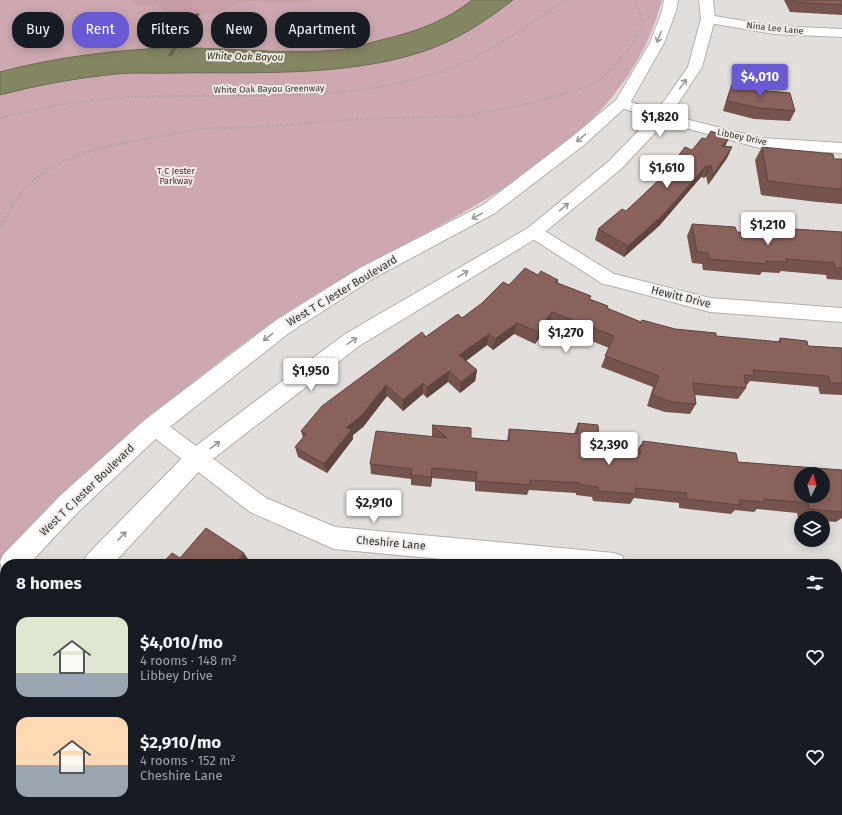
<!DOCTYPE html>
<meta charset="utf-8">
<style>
:root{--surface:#171b24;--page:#242831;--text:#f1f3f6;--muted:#9ea1a6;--accent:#695ad4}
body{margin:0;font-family:"Fira Sans",sans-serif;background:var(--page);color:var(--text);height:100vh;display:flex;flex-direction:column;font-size:15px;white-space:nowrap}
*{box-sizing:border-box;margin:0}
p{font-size:13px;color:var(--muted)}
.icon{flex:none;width:22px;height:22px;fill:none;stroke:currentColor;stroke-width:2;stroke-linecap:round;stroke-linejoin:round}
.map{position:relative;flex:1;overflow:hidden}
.panel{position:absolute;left:0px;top:559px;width:842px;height:256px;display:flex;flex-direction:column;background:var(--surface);border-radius:16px 16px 0 0;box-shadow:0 2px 10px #0003}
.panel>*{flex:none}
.top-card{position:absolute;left:12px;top:12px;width:400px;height:36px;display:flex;gap:8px}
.needle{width:26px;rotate:6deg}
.buttons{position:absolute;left:794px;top:467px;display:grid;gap:8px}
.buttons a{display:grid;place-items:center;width:36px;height:36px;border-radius:50%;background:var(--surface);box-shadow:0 2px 10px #0003;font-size:20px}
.price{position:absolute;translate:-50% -34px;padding:0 9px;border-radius:4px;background:#fff;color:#222;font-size:13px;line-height:26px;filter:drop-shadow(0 1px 2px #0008)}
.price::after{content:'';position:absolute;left:50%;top:24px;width:12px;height:9px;margin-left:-6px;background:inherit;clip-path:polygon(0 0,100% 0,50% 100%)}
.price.current{background:var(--accent);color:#fff}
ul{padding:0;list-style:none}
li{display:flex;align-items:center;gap:12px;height:100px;padding:0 16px}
li span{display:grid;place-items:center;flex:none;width:112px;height:80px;border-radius:12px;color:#555}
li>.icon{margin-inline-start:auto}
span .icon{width:48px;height:48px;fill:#fffc;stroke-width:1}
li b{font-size:17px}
h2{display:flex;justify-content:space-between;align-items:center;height:48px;padding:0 16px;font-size:17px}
.pill{padding:0 14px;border-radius:16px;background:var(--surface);box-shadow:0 2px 10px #0003;font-size:14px;line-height:36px}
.pill.current{background:var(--accent);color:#fff}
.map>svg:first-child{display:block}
.green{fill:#cda8b0}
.forest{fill:#c89ea7}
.water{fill:#848562;stroke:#6c6c53}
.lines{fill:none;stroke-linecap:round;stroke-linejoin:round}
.stream{fill:#6c6c53;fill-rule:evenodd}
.minor-casing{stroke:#b2afad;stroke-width:2}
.secondary-casing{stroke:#b2afad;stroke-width:2}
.path-far1{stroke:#a5a2a0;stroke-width:1.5;stroke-dasharray:1.5 2;stroke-linecap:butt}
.path{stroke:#a5a2a0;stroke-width:2;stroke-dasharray:1.5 2.5;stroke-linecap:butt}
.minor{fill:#fff;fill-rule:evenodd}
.secondary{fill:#fff;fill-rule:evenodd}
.wall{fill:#75544e}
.shaded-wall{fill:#5f4540}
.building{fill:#88625b;stroke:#5f4540;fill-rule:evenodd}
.oneway{stroke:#999898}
.labels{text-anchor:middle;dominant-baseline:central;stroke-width:4;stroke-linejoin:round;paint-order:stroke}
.far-street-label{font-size:9px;fill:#333231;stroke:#efece9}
.far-park-label{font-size:9px;fill:#592333;stroke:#efece9}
.far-water-label{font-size:10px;font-style:italic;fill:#2e2d00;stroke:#efece9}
.street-label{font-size:11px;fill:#333231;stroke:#efece9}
</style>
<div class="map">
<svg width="842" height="815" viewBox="0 0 842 815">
<rect width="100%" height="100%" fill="#e2dedc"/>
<path class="green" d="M0 0H662C624 147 464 209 345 277 315 294 287 312 259 332 166 399 80 478 0 560Z"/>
<path class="forest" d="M130 0H314L296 3 246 1 216 13 189 16 174 15 167 13 157 5H138Z"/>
<path class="water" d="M472 0H513C486 21 456 41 422 52 343 77 258 72 176 73 156 74 136 72 116 74 77 78 38 85 0 95V72C50 58 119 49 171 48 226 47 282 55 337 50 356 48 375 41 393 37 423 29 448 19 472 0Z"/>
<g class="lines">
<path class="stream" d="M196 13 200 14 172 56H168V55Z"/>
<g class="minor-casing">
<path id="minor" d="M708 15 774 26 842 29V37L774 34 704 22 702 19 704 16Z
M622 99 666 114 760 138 842 143V153L760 148 656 120 617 106 615 103 617 100Z
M534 226 540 228 614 274 710 298 842 308V322L710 312 609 285 603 284 528 236 526 232 528 228Z
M154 417 161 420 266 498 335 527 614 553 622 556 626 564H495L334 549 250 512 147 432 144 426 147 420Z
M837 573H842V597H837Z"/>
</g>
<g class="secondary-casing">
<path id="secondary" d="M664 0H678L676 11 664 43 630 103 584 145 495 213 374 278 289 333 162 433 79 511 29 564H5V574L3 573 0 562 3 555 61 495 146 419 275 321 360 268 483 205 572 137 616 100 650 43 662 11Z
M699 0H713L715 19 702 67 667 120 621 169 540 236 359 346 205 465 113 564H83L87 555 189 451 345 334 528 228 609 161 655 114 688 67 701 19Z
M5 658V690L0 692V660Z"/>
</g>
<path class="path-far1" d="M0 118C34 109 69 102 104 99 214 90 326 107 434 74 482 59 524 28 565 0
M120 144 199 129 272 126 361 119 463 116 536 102 589 86 605 76 631 46 641 30 643 20 634 0"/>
<path class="path" d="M0 228C6 218 11 206 19 196 43 163 86 150 125 143"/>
<use href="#minor" class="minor"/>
<use href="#secondary" class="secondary"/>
</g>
<path class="wall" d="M784 0H842V15L790 12Z
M732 84 767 91 795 111 790 121 754 119 723 111 728 94Z
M729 138 725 146 732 147 727 158 708 185 706 176 704 178 701 177 659 226 624 257 595 240 598 229 626 211 692 150 706 139Z
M762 147 834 159H842V204L817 202 761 195 755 160Z
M692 224 737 232 789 235 793 229 842 232V280L827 279 826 275 781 271 779 273 762 272 760 275 703 270 702 264 692 263 687 236Z
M538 275 558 280V283L591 296 590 299 608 306 607 309 641 322 675 329 716 336 778 342 780 338 808 346 842 348V347V395L820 394 818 387 750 381 746 386V388L738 399 695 395 696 404 690 414 665 412 647 406 653 387 601 367 609 348 549 324 535 344 514 334 493 350 487 345 466 361 477 370 475 381 460 393 448 382 427 398 423 394 403 411 387 396 363 427 353 435V439L327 473 298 457 295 447 303 438 301 431 425 336V337L462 318 509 285Z
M578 423 600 450 635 453 643 441 738 462 842 470V518L836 522 823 521V518H798L797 513 757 509 754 512 735 510 731 514 679 508V503L634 498 630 504 593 501 592 497 576 495V493L529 490 527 495 475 491V482L432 478 431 487 411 485V479L371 474 370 464 433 436H432V425L471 438 507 441 509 429 574 434Z
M837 639H842V705H837Z
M626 810H662L664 815H627Z"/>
<path class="shaded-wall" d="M729 138 724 148 722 146Z
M732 147 727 158 708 185 713 175Z
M711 165 706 176 704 178 708 167Z
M706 166 701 177 659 226 624 257 628 246Z
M552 312 549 324 535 344 538 332Z
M517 323 514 334 493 350 495 339Z
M489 334 487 345 458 367 459 355Z
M477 370 475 381 460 393 461 382Z
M449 371 448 382 427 398V387Z
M423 383V394L403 411V400Z
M386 385 387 396 363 427 353 435V439L327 473 324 464 346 428Z
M432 468V478L431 487V477Z
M244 553 250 562 249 564H235Z
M35 810H52L49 815H32Z
M176 810H186L185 813 175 812Z"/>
<path class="building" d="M793 0H842V5L794 2Z
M732 84 765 86 767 91 790 93 795 111 759 108 727 101Z
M711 131 729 138 722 146 732 147 713 175 711 165 708 167 706 166 663 215 628 246 598 229 622 209 626 211 662 177 685 147 692 150 702 138 706 139Z
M762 147 833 154 834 159H842V189L826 188 768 181Z
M692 224 735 227 737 232 795 236 793 229 842 232V268H835L834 263 786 259V262L766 261 767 264 709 259 708 253 697 252Z
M525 268 538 275 541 271 558 280 555 282 591 296 589 299 608 306 607 308 641 322 642 320 675 329 716 333V336L781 342 780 338 807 341 808 346 842 348V383H830L828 376 753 370 754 376 744 375 746 388 693 383 696 404 672 402 652 395 659 376 605 356 614 336 552 312 538 332 517 323 495 339 489 334 459 355 477 370 461 382 449 371 427 387 423 383 403 400 386 385 361 416 346 428 352 429 324 464 295 447 306 434 301 431 322 406 422 332 425 336 424 338 458 314 462 318 482 303 503 282 509 285Z
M578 423 598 425 600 450 640 454V446H643V441L736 453 738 462 842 470V512L809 509 808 503 764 499V502L739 500 740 505 687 499 686 493 635 488 636 494 598 491V487L580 485V483L530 480V485L476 481 477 472 432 468 431 477 411 475 412 469 370 464 376 431 447 438 432 425 471 428V438L509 441V429L578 434ZM801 474H823V496H801Z
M206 528 244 553 235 564H162L172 553 180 558Z
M837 639H842V699L837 698Z
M5 773V810H35L32 815H0V777L2 774 3 775Z
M99 810H176L175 812 201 815H97Z
M277 810H410V815H276Z
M635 810H664V815H636Z"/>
<defs><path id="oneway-shaft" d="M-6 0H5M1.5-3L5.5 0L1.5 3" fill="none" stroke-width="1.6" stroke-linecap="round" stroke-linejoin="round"/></defs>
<g class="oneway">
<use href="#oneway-shaft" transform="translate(659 37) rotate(112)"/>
<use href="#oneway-shaft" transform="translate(683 84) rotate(-55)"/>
<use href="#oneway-shaft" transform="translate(581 138) rotate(140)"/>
<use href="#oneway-shaft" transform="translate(564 207) rotate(-40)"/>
<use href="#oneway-shaft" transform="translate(477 216) rotate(152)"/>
<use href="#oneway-shaft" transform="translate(463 274) rotate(-31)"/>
<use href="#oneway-shaft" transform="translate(268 337) rotate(142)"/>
<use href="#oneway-shaft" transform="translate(352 341) rotate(-34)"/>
<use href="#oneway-shaft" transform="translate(215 445) rotate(-37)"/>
<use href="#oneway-shaft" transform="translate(122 536) rotate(-46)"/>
</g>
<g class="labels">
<g class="far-street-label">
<text transform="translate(775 28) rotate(6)">Nina Lee Lane</text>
<text transform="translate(269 89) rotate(-1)">White Oak Bayou Greenway</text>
<text transform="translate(742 137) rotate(12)">Libbey Drive</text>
</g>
<g class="far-park-label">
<text x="176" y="171">T C Jester<tspan x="176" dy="10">Parkway</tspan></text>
</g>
<g class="far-water-label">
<text transform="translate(245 57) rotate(1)">White Oak Bayou</text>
</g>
<g class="street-label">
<text transform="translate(342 291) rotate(-31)">West T C Jester Boulevard</text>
<text transform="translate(681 297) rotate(14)">Hewitt Drive</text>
<text transform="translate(87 490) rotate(-44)">West T C Jester Boulevard</text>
<text transform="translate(391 543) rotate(5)">Cheshire Lane</text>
</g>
</g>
</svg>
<div class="buttons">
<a><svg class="needle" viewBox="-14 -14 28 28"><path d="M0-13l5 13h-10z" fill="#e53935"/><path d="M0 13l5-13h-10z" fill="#9ea1a6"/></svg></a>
<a><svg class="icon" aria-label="layers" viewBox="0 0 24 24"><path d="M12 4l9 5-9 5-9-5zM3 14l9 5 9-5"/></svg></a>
</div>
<b class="price current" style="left:760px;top:98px">$4,010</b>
<b class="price" style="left:660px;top:138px">$1,820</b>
<b class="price" style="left:667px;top:189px">$1,610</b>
<b class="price" style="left:768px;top:246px">$1,210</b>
<b class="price" style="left:566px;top:354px">$1,270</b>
<b class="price" style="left:311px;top:392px">$1,950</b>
<b class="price" style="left:609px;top:466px">$2,390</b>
<b class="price" style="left:374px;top:524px">$2,910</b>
<div class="top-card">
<a class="pill">Buy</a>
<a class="pill current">Rent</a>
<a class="pill">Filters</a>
<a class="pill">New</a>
<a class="pill">Apartment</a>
</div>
<section class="panel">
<h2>8 homes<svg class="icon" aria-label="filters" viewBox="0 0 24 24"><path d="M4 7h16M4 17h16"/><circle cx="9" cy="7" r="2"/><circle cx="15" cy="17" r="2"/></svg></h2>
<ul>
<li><span style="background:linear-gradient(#dfe7d0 70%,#9aa5b1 0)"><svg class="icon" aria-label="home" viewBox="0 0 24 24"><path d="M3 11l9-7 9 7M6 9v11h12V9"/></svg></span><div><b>$4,010/mo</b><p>4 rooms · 148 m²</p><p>Libbey Drive</p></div><svg class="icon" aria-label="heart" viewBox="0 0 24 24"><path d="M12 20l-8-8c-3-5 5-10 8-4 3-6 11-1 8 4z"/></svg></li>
<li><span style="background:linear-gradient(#ffd9b3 60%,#9aa5b1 0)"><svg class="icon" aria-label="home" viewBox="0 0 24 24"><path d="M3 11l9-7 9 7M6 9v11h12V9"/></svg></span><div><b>$2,910/mo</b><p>4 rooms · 152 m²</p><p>Cheshire Lane</p></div><svg class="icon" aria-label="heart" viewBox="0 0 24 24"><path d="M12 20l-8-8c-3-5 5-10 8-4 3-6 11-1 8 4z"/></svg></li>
</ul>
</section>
</div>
